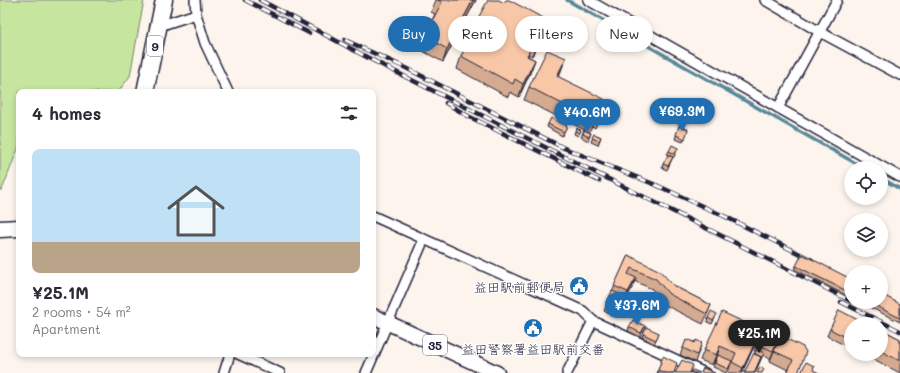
<!DOCTYPE html>
<meta charset="utf-8">
<style>
:root{--surface:#fff;--page:#f7f7f7;--text:#2b2b33;--muted:#7c7c81;--accent:#1f6fb2}
body{margin:0;font-family:Mali,"Klee One",sans-serif;background:var(--page);color:var(--text);height:100vh;display:flex;flex-direction:column;font-size:15px;white-space:nowrap}
*{box-sizing:border-box;margin:0}
p{font-size:13px;color:var(--muted)}
.icon{flex:none;width:22px;height:22px;fill:none;stroke:currentColor;stroke-width:2;stroke-linecap:round;stroke-linejoin:round}
.map{position:relative;flex:1;overflow:hidden}
.panel{position:absolute;left:16px;top:89px;width:360px;height:268px;display:flex;flex-direction:column;background:var(--surface);border-radius:8px;box-shadow:0 2px 6px #0003}
.panel>*{flex:none}
.hud{position:absolute;left:388px;top:16px;width:380px;height:36px;display:flex;gap:8px}
.controls{position:absolute;left:844px;top:161px;display:grid;gap:8px}
.controls a{display:grid;place-items:center;width:44px;height:44px;border-radius:50%;background:var(--surface);box-shadow:0 2px 6px #0003;font-size:20px}
.price{position:absolute;translate:-50% -34px;padding:0 9px;border-radius:14px;background:var(--accent);color:#fff;font-size:13px;line-height:26px;filter:drop-shadow(0 1px 2px #0008)}
.price::after{content:'';position:absolute;left:50%;top:24px;width:12px;height:9px;margin-left:-6px;background:inherit;clip-path:polygon(0 0,100% 0,50% 100%)}
.price.active{background:#222;color:#fff}
ul{padding:0;list-style:none}
li{display:grid;align-content:center;gap:8px;height:212px;padding:0 16px}
li span{display:grid;place-items:center;height:124px;border-radius:8px;color:#555}
li>.icon{margin-inline-start:auto}
span .icon{width:72px;height:72px;fill:#fffc;stroke-width:1}
li b{font-size:17px}
h2{display:flex;justify-content:space-between;align-items:center;height:48px;padding:0 16px;font-size:17px}
.tag{padding:0 14px;border-radius:18px;background:var(--surface);box-shadow:0 2px 6px #0003;font-size:14px;line-height:36px}
.tag.active{background:var(--accent);color:#fff}
.map>svg:first-child{display:block}
.green{fill:#c6e59e;stroke:#74846c}
.lines{fill:none;stroke-linecap:round;stroke-linejoin:round}
.stream{stroke:#578799;stroke-width:3.5}
.street-casing{stroke:#22223b;stroke-width:12}
.primary-casing{stroke:#22223b;stroke-width:17}
.highway-casing{stroke:#22223b;stroke-width:19}
.street{stroke:#fff;stroke-width:9}
.primary{stroke:#fff;stroke-width:14}
.highway{stroke:#fff;stroke-width:16}
.rail-casing{stroke:#22223b;stroke-width:4.5}
.rail{stroke:#fff;stroke-width:3;stroke-dasharray:9;stroke-linecap:butt}
.wall{fill:#d4ab90;stroke:#22223b}
.shaded-wall{fill:#ad8b75;stroke:#22223b}
.building{fill:#f7c7a7;stroke:#22223b}
.labels{text-anchor:middle;dominant-baseline:central;stroke-width:3;stroke-linejoin:round;paint-order:stroke}
.shield{fill:#fff;stroke:#646476;stroke-width:1}
.shield-label{font-size:12px;font-weight:bold;fill:#22223b}
.poi-label{font-size:13px;fill:#22223b;stroke:#fff;text-anchor:end}
</style>
<div class="map">
<svg width="900" height="373" viewBox="0 0 900 373">
<rect width="100%" height="100%" fill="#fdf4ed"/>
<filter id="ink" filterUnits="userSpaceOnUse"><feTurbulence type="fractalNoise" baseFrequency=".025" numOctaves="2"/><feDisplacementMap in="SourceGraphic" scale="8" xChannelSelector="R" yChannelSelector="G"/><feConvolveMatrix kernelMatrix="1 2 1 2 8 2 1 2 1" color-interpolation-filters="sRGB"/></filter>
<g filter="url(#ink)">
<path class="green" d="M0 0H144L130 76 118 92H19V146L2 190H0Z"/>
<g class="lines">
<path class="stream" d="M567 0 864 168
M881 178 900 189"/>
<g class="street-casing">
<path id="street" d="M195 0 196 14 205 43 228 92
M588 0 900 177
M765 0 820 32 900 75
M159 26 196 14
M778 108 837 0
M373 216 583 311 593 321 705 373
M238 354 280 373
M224 373 230 354
M366 373 424 239
M567 373 593 321"/>
</g>
<g class="primary-casing">
<path id="primary" d="M373 316 497 373"/>
</g>
<g class="highway-casing">
<path id="highway" d="M145 92 164 0
M0 229 19 228"/>
</g>
<use href="#street" class="street"/>
<use href="#primary" class="primary"/>
<use href="#highway" class="highway"/>
<g class="rail-casing">
<path id="rail" d="M245 0 309 33
M260 0 376 62 851 301
M345 40 406 68 564 148 656 185 726 217 812 260
M446 103 468 116 599 181
M841 302 900 331"/>
</g>
<use href="#rail" class="rail"/>
</g>
<path class="wall" d="M436 0H476L443 62 419 49 424 36 435 14 431 12Z
M504 3 547 20 542 33 532 56 529 54 528 56 535 60 530 73 519 97 510 92 508 97 457 69 461 56 473 34 472 33 477 20Z
M561 71 558 77 603 101 602 105 604 106 599 119 595 128 592 126 589 132 591 133 588 141 581 137 584 130H585L524 100 529 87Z
M548 124 567 126 562 136 547 127Z
M679 126 688 129 683 142 675 139Z
M581 130 578 136 574 134 575 131Z
M594 134 601 137 598 145 591 142Z
M678 148 674 157H673L667 170 662 168 663 164 671 156 667 154 669 151Z
M628 255 674 286 711 305 703 324 665 305 652 289 634 281 632 288 624 303 620 300 613 316 604 311Z
M796 266 851 279V298L794 269Z
M859 302H881L900 304V322Z
M708 318H715L712 324 707 322Z
M851 324V337L846 346 827 336 830 329Z
M645 326 640 337 628 331 629 327Z
M881 329 900 339V373L864 354H881Z
M761 330 757 340 742 373H729L728 372 731 363 726 373 713 367 717 357V356L712 365 700 360 704 350Z
M659 333 654 344 642 337 643 334Z
M688 341 702 343 695 362 680 355 683 348Z
M778 341 770 359 763 355 755 373H744L756 352 754 351 757 344Z
M803 347 788 370 770 361 774 351Z
M663 356 674 373H657Z"/>
<path class="shaded-wall" d="M473 0H476L443 62 447 49Z
M547 20 542 33 532 56 537 43Z
M566 58 561 71 552 89 557 76Z
M535 60 530 73 519 97 523 84Z
M636 278 632 288 624 303 628 292Z
M761 330 757 340 741 373 743 368Z
M851 335V337L846 346 849 339Z
M720 346 717 356 712 365 716 355Z
M761 357 755 373H754Z"/>
<path class="building" d="M438 0H473L447 49 424 36 442 2Z
M488 0H499L504 3 506 0H509L547 20 537 43 534 41 527 56 535 60 523 84 515 79 513 84 461 56 479 21 477 20Z
M547 50 566 58 557 76 604 99 601 104 604 106 600 115 596 114 594 120 529 87Z
M551 118 567 126 564 132 548 124Z
M679 126 688 129 685 139 676 135Z
M576 128 581 130 580 133 575 131Z
M584 130 591 133 589 137 583 134Z
M594 134 601 137 599 141 592 138Z
M672 145 678 148 675 154 669 151Z
M668 155 673 157 668 166 663 164Z
M802 254 851 279V293L796 266Z
M628 255 660 271 674 286 711 305 707 314 669 294 656 279 631 268 628 274 636 278 628 292 614 286Z
M612 291 622 295 616 309 606 304Z
M881 294 900 304V318L868 302H881Z
M839 310 858 320 857 324H851V335L849 339 830 329Z
M711 311 717 314 713 321 708 318Z
M722 312 761 330 743 368 732 362 736 353 720 346 716 355 704 350Z
M633 320 645 326 641 333 629 327Z
M865 321 872 324H863Z
M646 327 659 333 656 340 643 334Z
M881 329 900 339V361L881 351Z
M762 334 778 341 773 351 757 344Z
M781 336 803 347 806 352 798 373H787L793 360 774 351Z
M686 340 688 341 689 340 695 343 696 340 702 343 697 355 683 348Z
M757 350 764 353 762 357 754 354Z
M754 353 761 357 754 373H744Z
M718 355 732 361 728 369 715 363Z
M663 356 677 363 674 373H665L658 370Z
M682 360 693 365 690 373H675Z
M806 362 814 366 813 370 819 373H801Z
M760 367 764 369 762 373H757Z
M703 368 715 373H701Z
M693 370 700 373H691Z"/>
</g>
<defs>
<g id="civic-disc" transform="scale(1)"><circle r="9.5" fill="#1f6fb2" stroke="#fff"/><path d="M-.6-6.5H3V-4.5H.6V-3L4-1V1h2V6H-6V1h2V-1L-.6-3ZM-1.2 2.5V6h2.4V2.5Z" fill="#fff"/></g>
</defs>
<g fill-rule="evenodd">
<use href="#civic-disc" x="579" y="286"/>
<use href="#civic-disc" x="533" y="328"/>
</g>
<g class="labels">
<g class="shield">
<rect x="147" y="36" width="16" height="20" rx="3"/>
<rect x="423" y="335" width="24" height="20" rx="3"/>
</g>
<g class="shield-label">
<text x="155" y="46">9</text>
<text x="435" y="345">35</text>
</g>
<g class="poi-label">
<text x="565" y="286">益田駅前郵便局</text>
<text x="533" y="348" text-anchor="middle">益田警察署益田駅前交番</text>
</g>
</g>
</svg>
<div class="controls">
<a><svg class="icon" aria-label="locate" viewBox="0 0 24 24"><circle cx="12" cy="12" r="6"/><path d="M12 2v4M12 18v4M2 12h4M18 12h4"/></svg></a>
<a><svg class="icon" aria-label="layers" viewBox="0 0 24 24"><path d="M12 4l9 5-9 5-9-5zM3 14l9 5 9-5"/></svg></a>
<a>+</a>
<a>−</a>
</div>
<b class="price" style="left:682px;top:132px">¥69.3M</b>
<b class="price" style="left:587px;top:133px">¥40.6M</b>
<b class="price" style="left:637px;top:326px">¥37.6M</b>
<b class="price active" style="left:759px;top:354px">¥25.1M</b>
<div class="hud">
<a class="tag active">Buy</a>
<a class="tag">Rent</a>
<a class="tag">Filters</a>
<a class="tag">New</a>
</div>
<section class="panel">
<h2>4 homes<svg class="icon" aria-label="filters" viewBox="0 0 24 24"><path d="M4 7h16M4 17h16"/><circle cx="9" cy="7" r="2"/><circle cx="15" cy="17" r="2"/></svg></h2>
<ul>
<li><span style="background:linear-gradient(#bfe0f5 75%,#b9a48a 0)"><svg class="icon" aria-label="home" viewBox="0 0 24 24"><path d="M3 11l9-7 9 7M6 9v11h12V9"/></svg></span><div><b>¥25.1M</b><p>2 rooms · 54 m²</p><p>Apartment</p></div></li>
</ul>
</section>
</div>
